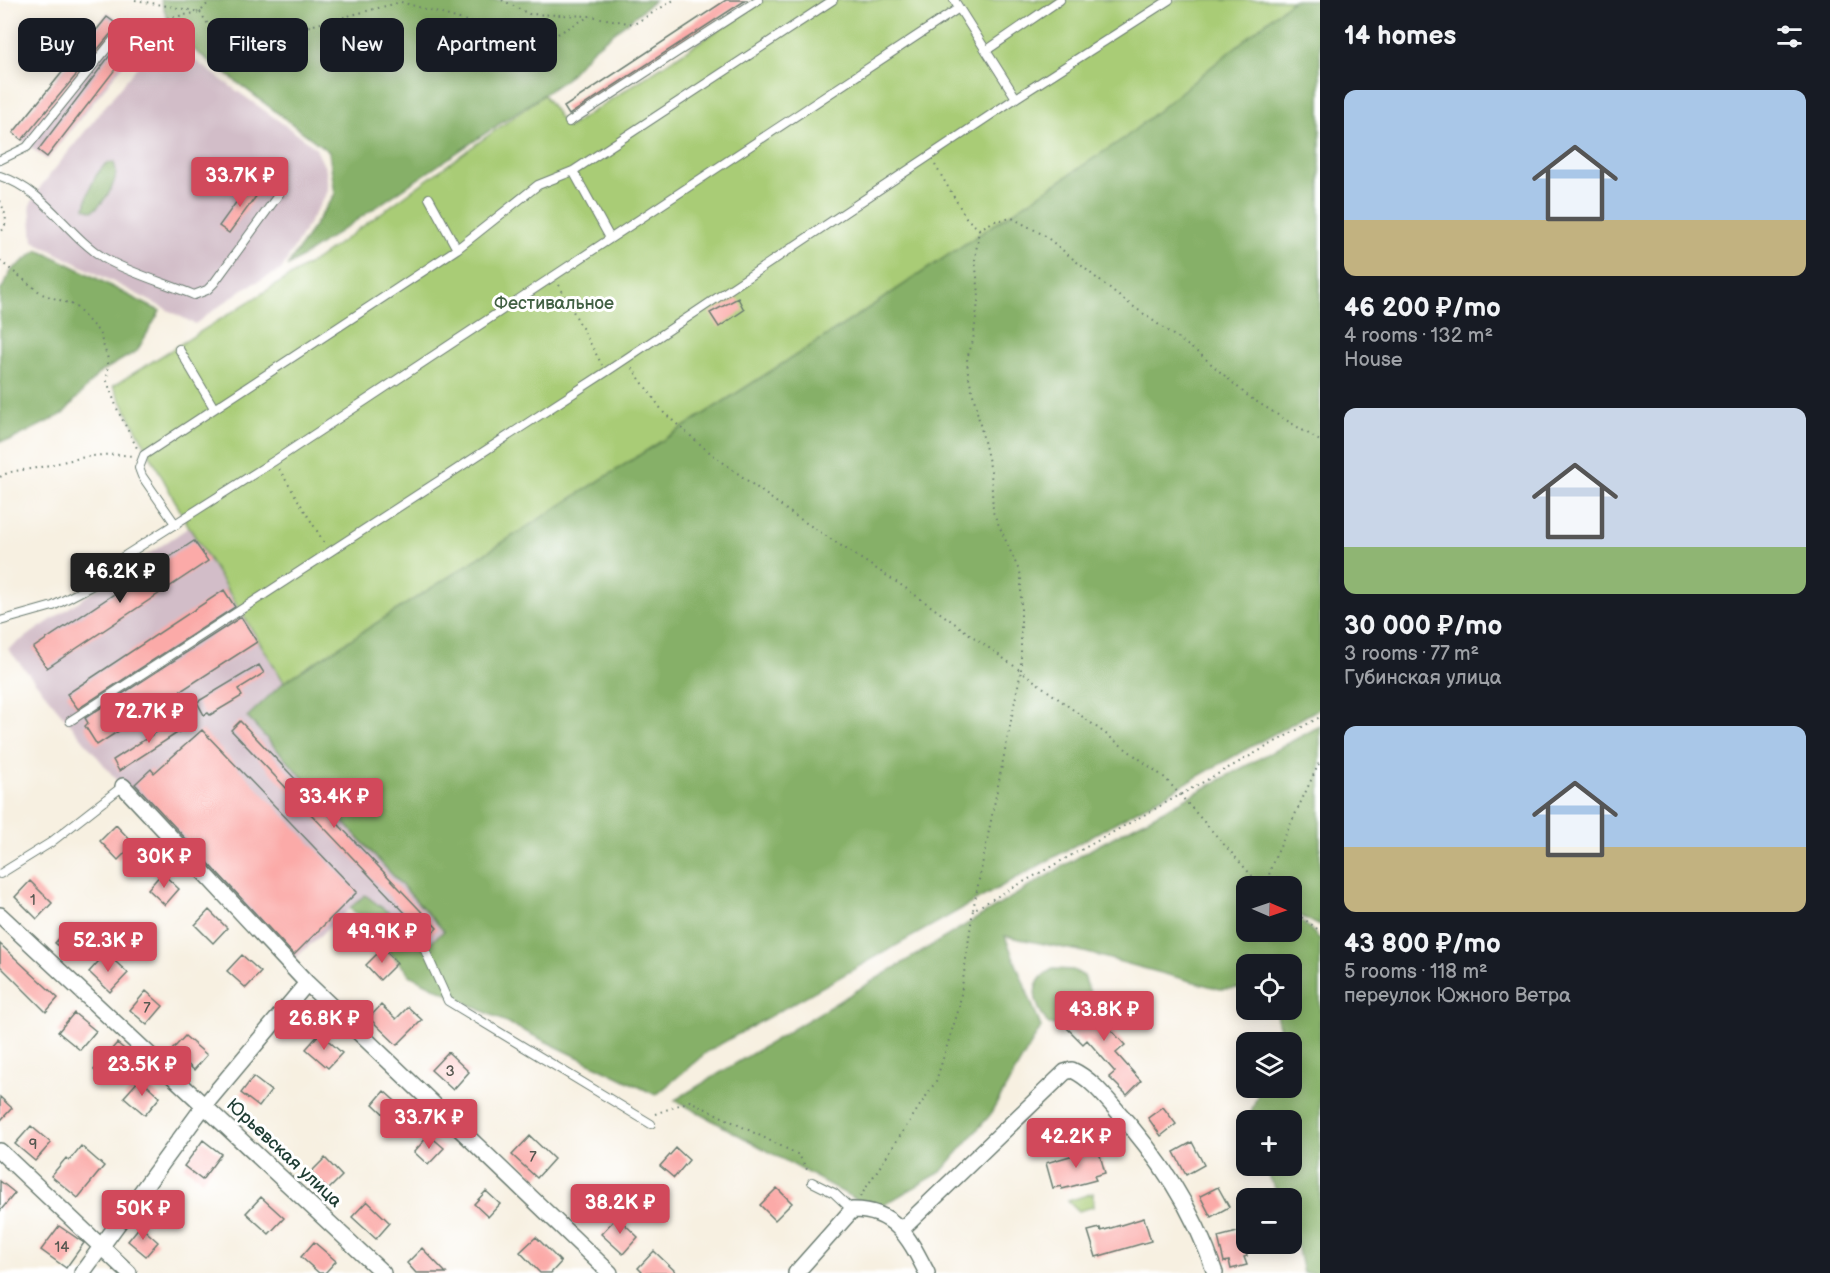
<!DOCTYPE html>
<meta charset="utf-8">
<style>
:root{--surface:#171b24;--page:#242831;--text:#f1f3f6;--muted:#9ea1a6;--accent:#d1495b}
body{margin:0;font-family:"Balsamiq Sans",sans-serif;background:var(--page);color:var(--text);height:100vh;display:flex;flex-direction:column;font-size:22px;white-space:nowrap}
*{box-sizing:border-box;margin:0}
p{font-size:20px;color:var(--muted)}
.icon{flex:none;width:33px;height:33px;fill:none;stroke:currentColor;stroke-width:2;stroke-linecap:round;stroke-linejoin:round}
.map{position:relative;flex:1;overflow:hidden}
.panel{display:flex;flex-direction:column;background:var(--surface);width:510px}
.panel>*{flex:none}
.hud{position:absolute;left:18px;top:18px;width:570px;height:54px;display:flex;gap:12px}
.needle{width:39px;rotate:92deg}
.tools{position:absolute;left:1236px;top:876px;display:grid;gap:12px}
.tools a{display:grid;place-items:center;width:66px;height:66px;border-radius:12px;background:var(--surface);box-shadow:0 3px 15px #0003;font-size:30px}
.price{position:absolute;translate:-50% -51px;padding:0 14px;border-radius:6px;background:var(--accent);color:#fff;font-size:20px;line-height:39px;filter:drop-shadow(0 2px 3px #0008)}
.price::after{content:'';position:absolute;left:50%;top:36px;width:18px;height:14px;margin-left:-9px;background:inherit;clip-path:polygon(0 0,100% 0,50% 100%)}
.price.current{background:#222;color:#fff}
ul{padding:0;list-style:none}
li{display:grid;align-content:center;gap:12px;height:318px;padding:0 24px}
li span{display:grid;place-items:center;height:186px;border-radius:12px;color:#555}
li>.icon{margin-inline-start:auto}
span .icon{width:108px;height:108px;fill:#fffc;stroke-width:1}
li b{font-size:26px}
h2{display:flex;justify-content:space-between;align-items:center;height:72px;padding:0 24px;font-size:26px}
.tag{padding:0 21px;border-radius:12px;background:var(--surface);box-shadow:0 3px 15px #0003;font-size:21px;line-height:54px}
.tag.current{background:var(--accent);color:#fff}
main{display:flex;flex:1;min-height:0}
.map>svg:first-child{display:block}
.industrial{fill:#d2bdc8}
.green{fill:#a9cc76;stroke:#648455;stroke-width:1.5}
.forest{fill:#86b067;stroke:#52764e;stroke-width:1.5;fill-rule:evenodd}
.building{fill:#fbaaa8}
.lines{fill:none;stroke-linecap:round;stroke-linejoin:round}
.service-casing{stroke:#6b7c71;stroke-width:10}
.minor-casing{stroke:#6b7c71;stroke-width:18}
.path{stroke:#6b7c71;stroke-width:2;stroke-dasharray:1.5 4.5;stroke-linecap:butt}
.service{stroke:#fff;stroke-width:8}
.minor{stroke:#fff;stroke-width:15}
.labels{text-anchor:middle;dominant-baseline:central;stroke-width:6;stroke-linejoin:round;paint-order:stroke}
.number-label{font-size:15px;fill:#565851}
.park-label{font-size:18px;fill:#426144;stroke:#fff}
.street-label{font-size:18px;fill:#1f3d34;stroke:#fff}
</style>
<main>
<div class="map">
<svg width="1320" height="1273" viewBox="0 0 1320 1273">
<rect width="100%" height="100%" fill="#fff"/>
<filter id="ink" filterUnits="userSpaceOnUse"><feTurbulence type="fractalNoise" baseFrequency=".0167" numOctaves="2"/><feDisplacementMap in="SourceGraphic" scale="12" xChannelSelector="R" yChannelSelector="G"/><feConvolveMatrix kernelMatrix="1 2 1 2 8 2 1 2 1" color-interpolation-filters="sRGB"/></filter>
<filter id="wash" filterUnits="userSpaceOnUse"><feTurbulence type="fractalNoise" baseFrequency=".008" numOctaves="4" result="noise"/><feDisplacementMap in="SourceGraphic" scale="24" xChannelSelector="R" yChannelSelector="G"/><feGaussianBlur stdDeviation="1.35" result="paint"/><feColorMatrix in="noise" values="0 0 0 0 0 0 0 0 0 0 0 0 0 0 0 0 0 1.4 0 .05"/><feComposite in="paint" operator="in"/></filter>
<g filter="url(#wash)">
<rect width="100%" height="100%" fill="#f7f0e1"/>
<path class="industrial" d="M108 12 143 40 47 160 12 133Z
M170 46 190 57 315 147 326 170 328 191 281 270 243 289 195 324 33 241 30 205 41 186 153 47Z
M189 527 284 682 248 718 444 931 430 944 365 895 290 963 162 835 8 649Z"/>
<path class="green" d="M764 0H1293L1126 137 837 329 284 682 189 527 113 386 316 260 544 95 567 128Z
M1093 1193V1207L1078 1211 1068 1201Z"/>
<path class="forest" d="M161 0H655L592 50 566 79 287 267 335 194 329 152 172 33Z
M1293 0H1320V708L708 1051 656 1095 411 976 350 908 365 895 430 943 444 931 247 717 284 682 837 329 1126 137Z
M108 163H114C121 178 105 203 92 211L85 208C88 192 94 172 108 163Z
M38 250C80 267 118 292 160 311L137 351 99 373 63 414 11 440 0 441V292L12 270Z
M1320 726V926L1293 912 1320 939V1273H1303L1292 1222V1198H1280L1264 1166H1292V1120H1248L1260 1088H1292V1042H1276L1280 1030 1275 1010H1292V964H1246V988L1220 989 1084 952 1005 936 1041 1027 990 1115 941 1172 875 1210 675 1100 1095 847ZM1246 886H1292V932H1246Z
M1053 969 1073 970 1084 976 1091 996 1062 1025H1049C1034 1005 1026 983 1053 969Z"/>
<g id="blocks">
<path class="building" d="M726 0H746L569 115 564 107Z
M107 17 118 25 22 140 13 133Z
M127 33 138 40 47 157 38 150Z
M250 183 260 191 229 233 219 226Z
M738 298 744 310 719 327 710 313Z
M194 541 208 561 47 668 33 648Z
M224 590 235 607 78 709 67 694Z
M241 617 257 642 97 745 85 726 88 723 85 718Z
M259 665 264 673 238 689 242 696 210 715 208 713 204 715 197 702Z
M178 718 185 728 119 771 113 760Z
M240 721 437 928 428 937 231 730Z
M202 730 357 892 294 955 135 784 151 769 154 773Z
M116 825 134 844 118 860 100 841Z
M162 873 179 889 165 905 148 889Z
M30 881 52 903 37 919 15 897Z
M209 910 227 928 213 943 195 925Z
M71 925 90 941 74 959 55 943Z
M0 944 58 998 46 1012 0 966Z
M383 948 397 963 380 980 366 965Z
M106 953 128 973 110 992 89 972Z
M242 955 261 972 246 988 227 971Z
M146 991 163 1006 147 1025 130 1010Z
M1100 993 1113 1005 1101 1019 1125 1045 1116 1053 1141 1081 1127 1095 1109 1077 1115 1072 1087 1040 1083 1044 1067 1028Z
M381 1005 396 1019 408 1007 422 1020 397 1045 369 1018Z
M74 1013 96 1031 80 1050 58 1032Z
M320 1033 342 1053 328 1068 306 1049Z
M185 1036 207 1055 194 1070 172 1050Z
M117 1043 129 1053 106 1081 94 1070Z
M448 1052 469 1072 453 1090 431 1070Z
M253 1077 271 1091 259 1107 241 1093Z
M140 1079 160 1097 145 1115 124 1097Z
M384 1091 404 1109 392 1122 373 1104Z
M0 1097 12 1108 0 1121Z
M1163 1107 1176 1124 1161 1136 1148 1118Z
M31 1126 51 1143 35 1161 15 1144Z
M429 1135 444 1148 428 1165 414 1152Z
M530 1136 554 1159 537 1178 512 1155Z
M203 1140 221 1154 202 1180 184 1166Z
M1192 1142 1204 1165 1186 1175 1174 1152Z
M81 1146 104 1166 78 1198 51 1176 66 1158 69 1161Z
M676 1148 689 1160 674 1178 660 1166Z
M1098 1148 1105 1173 1094 1176 1096 1180 1062 1189 1061 1186 1053 1188 1046 1163Z
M325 1158 342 1176 328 1190 311 1172Z
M0 1181 15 1193 0 1211Z
M1218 1187 1229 1207 1211 1217 1200 1196Z
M777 1188 792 1203 775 1220 760 1205Z
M486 1191 500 1204 488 1217 474 1204Z
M261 1197 284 1218 269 1234 246 1213Z
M367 1201 390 1223 376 1239 352 1217Z
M617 1217 638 1237 623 1254 601 1234Z
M1144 1218 1151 1241 1096 1257 1088 1231 1100 1228 1101 1231Z
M59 1226 84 1243 66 1268 41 1250Z
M140 1226 158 1242 146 1256 128 1241Z
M1241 1231 1247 1256 1244 1257 1247 1265 1231 1269 1229 1261 1224 1262 1218 1237Z
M536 1237 561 1262 551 1273H540L520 1252Z
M314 1242 336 1261 325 1273H319L301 1257Z
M422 1248 446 1273H416L407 1263Z
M654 1251 677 1273H643L638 1268Z"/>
</g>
</g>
<g filter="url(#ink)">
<use href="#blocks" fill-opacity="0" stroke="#6b7c71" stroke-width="1.5"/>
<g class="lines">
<g class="service-casing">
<path id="service" d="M954 0 1016 98
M987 50 1060 0
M569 122 758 0
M0 160 27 147 124 27
M573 171 610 238
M0 176C46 191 66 234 104 258 127 272 168 284 194 295L207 290 214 283 279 194
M429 198 457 249
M179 349 214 408
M176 525 142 476 139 468 144 455 457 249 538 185 573 171 833 0
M0 621 53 606 95 584 123 557 274 461 959 8
M70 721 606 372 1016 98 1169 0
M0 874 50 843 123 786
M418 935 448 1001 651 1124
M812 1182 834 1193 852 1210"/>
</g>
<g class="minor-casing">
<path id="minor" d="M123 786 307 983 610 1273
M0 915 383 1273
M0 1151 129 1273
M902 1229 1065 1072 1072 1070C1088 1077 1102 1093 1113 1106 1158 1156 1194 1209 1215 1273
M82 1273 204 1106 307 983
M796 1273 852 1210C896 1209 910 1240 927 1273"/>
</g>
<path class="path" d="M135 0 200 12 219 41 249 42 401 2 497 30 552 37 590 16
M502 0 529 14 590 16 634 24 674 0
M132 25 200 12 211 0
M935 165 967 219 979 229 995 221 1012 218 1044 235 1116 294 1201 355 1249 397 1320 441
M0 201C5 212 10 223 0 233
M979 229 975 260 979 294 973 341 967 358 968 373 991 471 993 512 1021 575V671L1165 778 1261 886
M0 261 42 294 74 305 99 332 108 359 107 381 118 411 137 448
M559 285 602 365
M632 368 664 413 708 451 788 511 904 587 1021 671 973 910
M279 469 325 544
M0 477C12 469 23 471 36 468 69 461 97 451 132 456
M1266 886 1272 864 1320 761
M1292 910 1320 931
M655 1114 690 1101 799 1155 809 1173
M860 1197 936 1081 959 1008 973 910 1320 717"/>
<use href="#service" class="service"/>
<use href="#minor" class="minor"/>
</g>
</g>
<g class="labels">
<g class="number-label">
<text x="33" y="900">1</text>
<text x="147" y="1008">7</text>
<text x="450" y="1071">3</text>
<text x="33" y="1144">9</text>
<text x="533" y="1157">7</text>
<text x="62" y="1247">14</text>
</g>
<g class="park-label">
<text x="554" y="303">Фестивальное</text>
</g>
<g class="street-label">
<text transform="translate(284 1153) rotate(43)">Юрьевская улица</text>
</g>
</g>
</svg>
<div class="tools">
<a><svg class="needle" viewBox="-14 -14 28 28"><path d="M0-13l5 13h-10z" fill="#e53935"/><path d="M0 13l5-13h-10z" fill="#9ea1a6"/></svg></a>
<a><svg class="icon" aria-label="locate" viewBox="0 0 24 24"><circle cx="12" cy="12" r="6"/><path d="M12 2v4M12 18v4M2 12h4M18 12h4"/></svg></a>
<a><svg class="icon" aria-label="layers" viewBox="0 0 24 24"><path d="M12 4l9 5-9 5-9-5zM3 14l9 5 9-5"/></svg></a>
<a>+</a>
<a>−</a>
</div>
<b class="price" style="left:240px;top:208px">33.7K ₽</b>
<b class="price current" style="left:120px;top:604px">46.2K ₽</b>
<b class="price" style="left:149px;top:744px">72.7K ₽</b>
<b class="price" style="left:334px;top:829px">33.4K ₽</b>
<b class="price" style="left:164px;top:889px">30K ₽</b>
<b class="price" style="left:382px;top:964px">49.9K ₽</b>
<b class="price" style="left:108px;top:973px">52.3K ₽</b>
<b class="price" style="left:1104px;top:1042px">43.8K ₽</b>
<b class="price" style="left:324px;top:1051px">26.8K ₽</b>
<b class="price" style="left:142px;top:1097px">23.5K ₽</b>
<b class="price" style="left:429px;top:1150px">33.7K ₽</b>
<b class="price" style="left:1076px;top:1169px">42.2K ₽</b>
<b class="price" style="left:620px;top:1235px">38.2K ₽</b>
<b class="price" style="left:143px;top:1241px">50K ₽</b>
<div class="hud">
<a class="tag">Buy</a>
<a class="tag current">Rent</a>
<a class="tag">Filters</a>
<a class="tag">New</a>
<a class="tag">Apartment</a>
</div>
</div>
<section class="panel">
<h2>14 homes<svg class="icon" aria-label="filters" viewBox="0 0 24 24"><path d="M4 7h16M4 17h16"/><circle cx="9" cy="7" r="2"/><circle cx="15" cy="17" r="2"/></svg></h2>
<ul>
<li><span style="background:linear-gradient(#a9c7e8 70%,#c2b280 0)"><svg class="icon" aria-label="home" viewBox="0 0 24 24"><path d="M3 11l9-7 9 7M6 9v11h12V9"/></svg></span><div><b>46 200 ₽/mo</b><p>4 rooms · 132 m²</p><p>House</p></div></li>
<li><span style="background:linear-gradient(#c9d6e8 75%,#8fb573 0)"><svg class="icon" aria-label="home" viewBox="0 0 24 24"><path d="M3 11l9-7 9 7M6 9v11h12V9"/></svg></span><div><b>30 000 ₽/mo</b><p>3 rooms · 77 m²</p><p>Губинская улица</p></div></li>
<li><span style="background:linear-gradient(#a9c7e8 65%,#c2b280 0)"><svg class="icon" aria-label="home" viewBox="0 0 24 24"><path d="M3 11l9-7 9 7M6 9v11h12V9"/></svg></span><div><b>43 800 ₽/mo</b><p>5 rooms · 118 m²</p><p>переулок Южного Ветра</p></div></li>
</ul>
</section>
</main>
